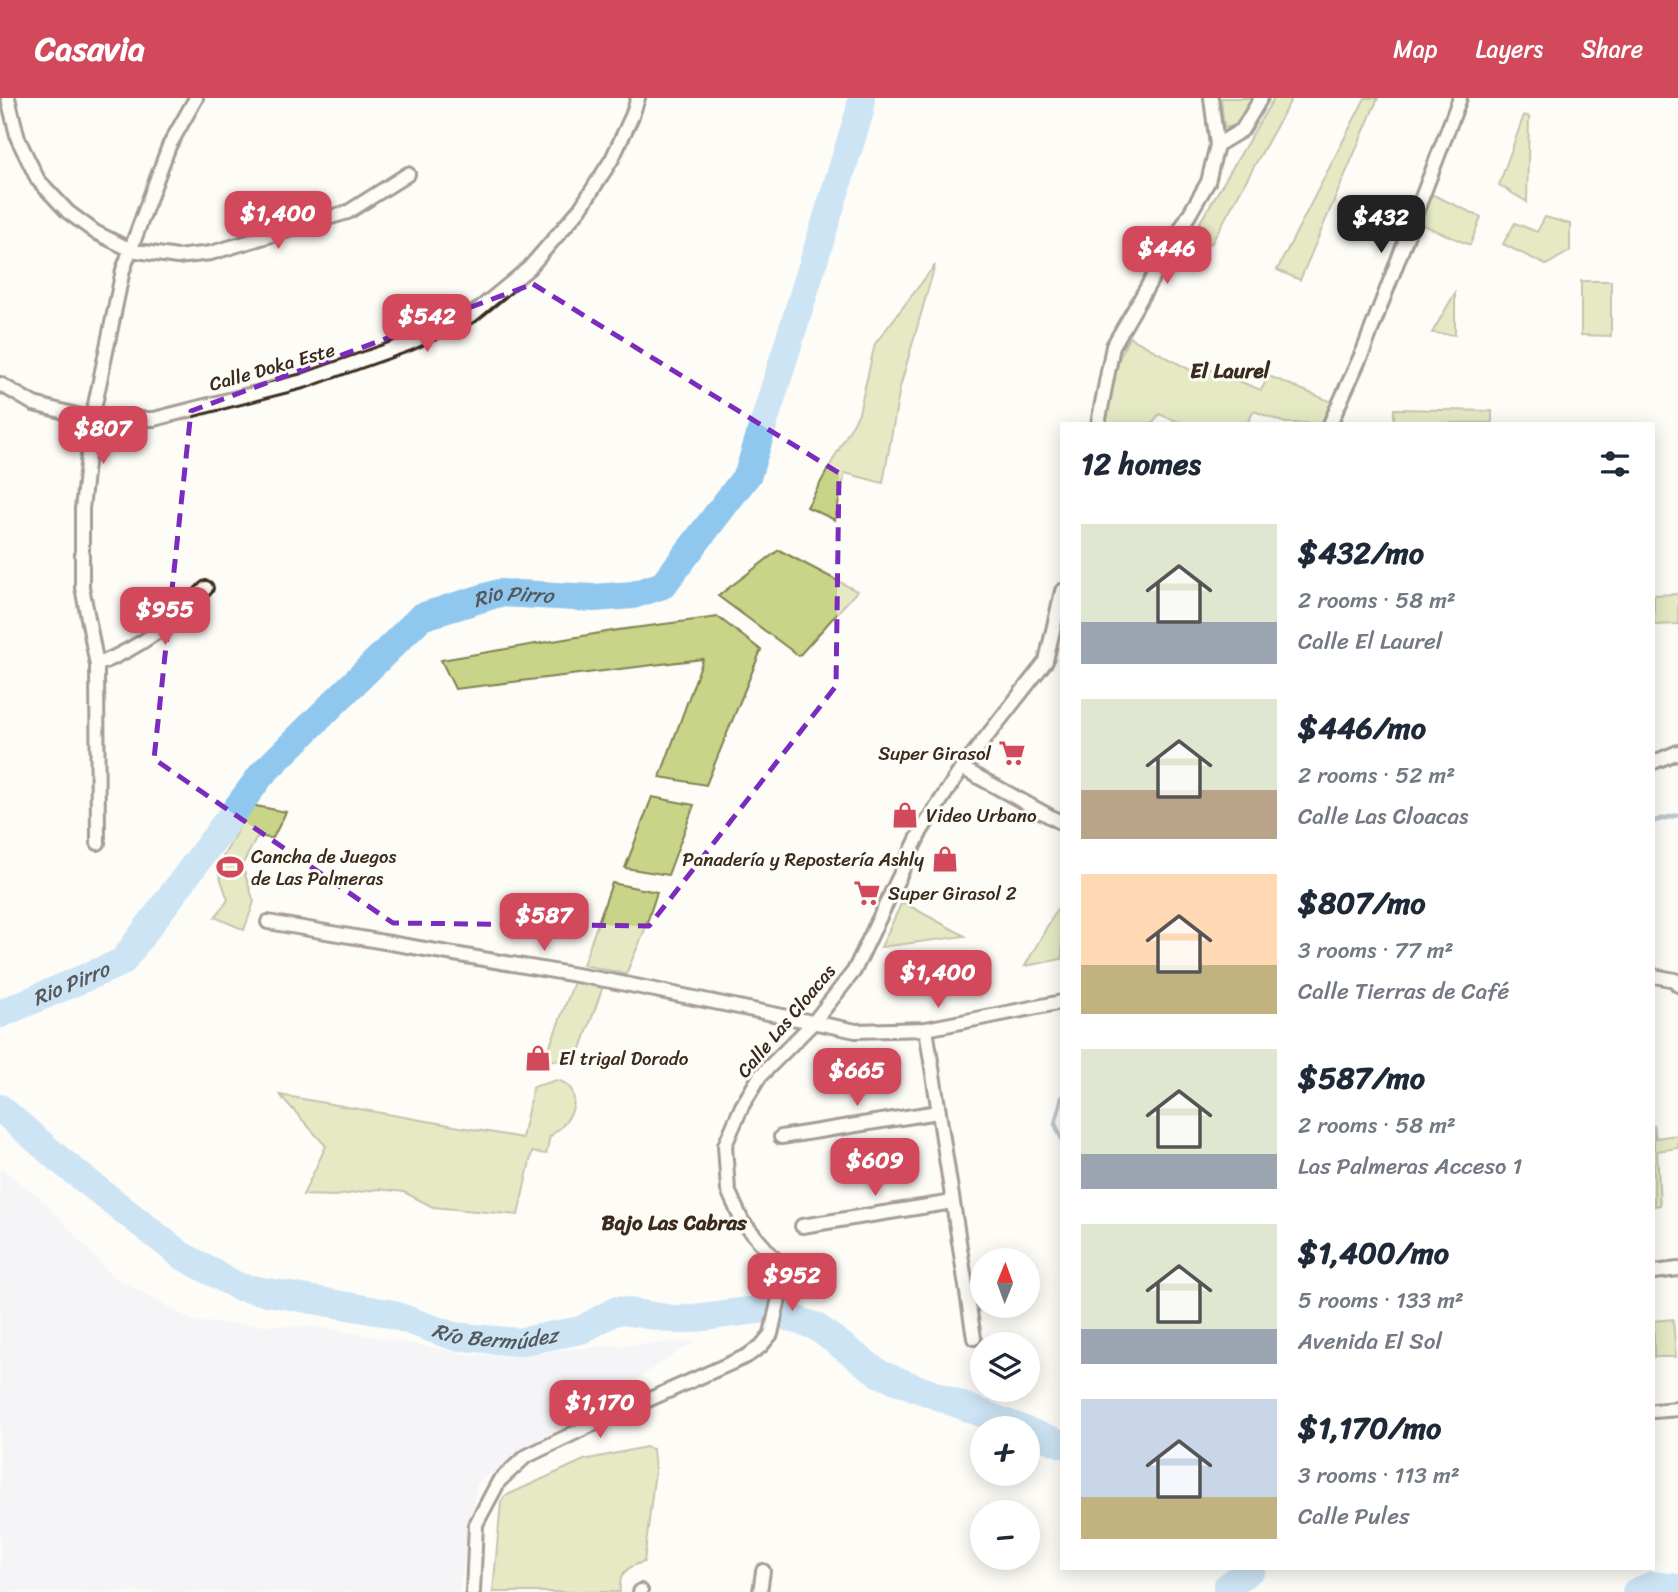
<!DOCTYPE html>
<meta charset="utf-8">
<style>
:root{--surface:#fff;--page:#f2f2f3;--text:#1f2937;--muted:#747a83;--accent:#d1495b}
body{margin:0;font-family:Sriracha,sans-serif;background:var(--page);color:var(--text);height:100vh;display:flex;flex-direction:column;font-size:26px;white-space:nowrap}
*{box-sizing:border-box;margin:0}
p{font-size:23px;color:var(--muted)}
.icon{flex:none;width:38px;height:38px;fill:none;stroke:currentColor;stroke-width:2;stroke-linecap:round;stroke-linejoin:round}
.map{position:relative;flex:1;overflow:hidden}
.details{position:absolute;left:1060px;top:324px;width:595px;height:1148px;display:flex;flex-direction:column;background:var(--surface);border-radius:0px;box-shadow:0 4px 18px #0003}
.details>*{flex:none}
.needle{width:46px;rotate:1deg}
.tools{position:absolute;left:970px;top:1150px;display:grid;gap:14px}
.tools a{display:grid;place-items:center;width:70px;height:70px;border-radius:50%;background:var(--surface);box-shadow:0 4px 18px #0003;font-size:35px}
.price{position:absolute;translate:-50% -60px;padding:0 16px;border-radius:14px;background:var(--accent);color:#fff;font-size:23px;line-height:46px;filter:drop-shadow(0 2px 4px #0008)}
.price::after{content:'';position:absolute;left:50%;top:42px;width:21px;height:16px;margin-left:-10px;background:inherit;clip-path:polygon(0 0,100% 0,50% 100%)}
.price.active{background:#222;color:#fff}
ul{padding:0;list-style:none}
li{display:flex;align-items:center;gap:21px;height:175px;padding:0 21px}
li span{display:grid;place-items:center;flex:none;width:196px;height:140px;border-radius:0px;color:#555}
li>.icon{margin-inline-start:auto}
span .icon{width:84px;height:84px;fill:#fffc;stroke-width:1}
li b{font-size:30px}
h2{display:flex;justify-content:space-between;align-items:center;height:84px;padding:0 21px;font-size:30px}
header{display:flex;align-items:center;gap:42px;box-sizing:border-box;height:98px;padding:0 35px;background:var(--accent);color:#fff}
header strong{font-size:33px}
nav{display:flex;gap:38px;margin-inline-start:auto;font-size:24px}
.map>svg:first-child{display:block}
.built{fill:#ecedf8}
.green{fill:#c8d487;stroke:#827f52;stroke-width:2}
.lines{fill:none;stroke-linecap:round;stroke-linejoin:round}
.stream{stroke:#6e889b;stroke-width:4.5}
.river{stroke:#90c7ef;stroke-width:28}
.street-casing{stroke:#3b2a1e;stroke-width:18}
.street{stroke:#fdfcf7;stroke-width:12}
.marked{fill:none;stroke:#7b2cbf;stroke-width:5;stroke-dasharray:14 9;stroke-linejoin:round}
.labels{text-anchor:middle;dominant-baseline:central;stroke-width:6;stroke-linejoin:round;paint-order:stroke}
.street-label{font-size:19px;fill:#3b2a1e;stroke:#fdfcf7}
.poi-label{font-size:19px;fill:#3b2a1e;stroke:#fdfcf7;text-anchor:start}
.neighbourhood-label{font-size:21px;font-weight:bold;fill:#3b2a1e;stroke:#fdfcf7}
.water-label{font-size:21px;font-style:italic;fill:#54595d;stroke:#fdfcf7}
</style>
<header>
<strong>Casavia</strong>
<nav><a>Map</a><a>Layers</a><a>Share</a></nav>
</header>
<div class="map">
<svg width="1678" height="1494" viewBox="0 0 1678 1494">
<rect width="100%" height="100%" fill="#fdfcf7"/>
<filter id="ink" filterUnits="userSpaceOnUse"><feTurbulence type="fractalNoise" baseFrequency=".0143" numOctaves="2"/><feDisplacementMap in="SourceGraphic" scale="14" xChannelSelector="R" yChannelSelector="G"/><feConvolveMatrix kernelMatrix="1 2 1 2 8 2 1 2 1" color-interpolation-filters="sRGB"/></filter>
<g filter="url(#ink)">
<path class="built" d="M0 1070 43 1102 112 1178 196 1224 326 1230 473 1257 695 1243 477 1385 459 1494H0Z"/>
<path class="green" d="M1221 0H1253L1237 27 1224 30Z
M1274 0H1292L1211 146 1193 136Z
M1365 0H1378L1300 182 1277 172Z
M1524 17 1529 19 1527 104 1499 87Z
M1431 96 1481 119 1470 147 1418 125Z
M1545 119 1570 126V153L1546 167 1503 146 1515 125 1537 134Z
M935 167 900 289 883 385 845 375 835 422 807 409 859 315 875 246Z
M1581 183H1611V238L1581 237Z
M1455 195V237L1432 235Z
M1129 239 1192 273 1196 266 1261 292 1269 278 1332 304 1321 325H1285L1254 313 1247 325H1181L1159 316 1153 325H1105L1119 261Z
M1394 311 1492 313V325H1394Z
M779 452 857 493 799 558 718 498Z
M1678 496V526L1654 527V497Z
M718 519 761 552 706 687 660 679 703 561 455 591 441 562 618 532Z
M652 699 694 707 668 777 625 770Z
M251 707 286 714 273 740 257 739 242 767 254 804 244 832 215 819 228 802 217 770Z
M612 785 657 794 644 834 626 876 583 867Z
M902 804 965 838 881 849Z
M1057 811 1062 814V861L1025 868Z
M574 884 603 888 576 965 545 961Z
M557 982C580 989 577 1011 563 1027 560 1031 553 1035 550 1039 548 1043 548 1052 546 1056L532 1054 518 1117 433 1109 404 1094 378 1091 335 1098 303 1097 326 1048 280 997 522 1040 533 989Z
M1654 1027 1656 1040 1678 1037V1050L1657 1053 1660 1107 1654 1108Z
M1673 1221 1676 1259H1654V1223Z
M646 1349 653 1351 655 1373 644 1464C627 1468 618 1476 620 1494H493L501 1404 505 1398 584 1362Z"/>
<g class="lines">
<path class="stream" d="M1654 723 1678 717
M1062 999 1055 1026 1062 1041"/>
<g class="river">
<path id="s1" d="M0 916 122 864 262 676 421 519 499 495 594 500 633 497 663 487 748 376 860 13 861 0"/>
<path id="s2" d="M0 1010 61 1063 181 1157 239 1189 388 1215 453 1238 518 1244 581 1232 617 1212 679 1222 764 1211 815 1228 880 1276 1020 1330"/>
<path d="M1027 1333 1062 1346"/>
<path d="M1228 1494 1227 1489 1252 1470"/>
<path d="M1636 1494 1652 1487 1678 1490"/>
</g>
<g class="street-casing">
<path id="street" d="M8 0 18 41 38 82 68 114 95 134 131 152 177 159 211 155 348 114 408 76
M1217 47 1242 32 1261 0
M0 286 34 306 92 321H154L303 283 410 245 472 217 529 170 580 111 612 61 632 18 638 0
M1098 326 1113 248 1208 84 1217 47 1211 0
M1330 326 1364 251 1460 0
M97 567C144 547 170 527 206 490
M1654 664 1678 654
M962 670 1062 725
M98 745 97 567 82 489V411L92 321 123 172 169 48 196 0
M268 824 611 883 856 933 926 931 1062 904
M1654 878 1675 882 1678 887
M926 931 974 1240
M781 1039 938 1014
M802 1128 953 1104
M1654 1174 1678 1171
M1654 1313 1678 1311
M473 1494 476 1426 499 1383 525 1359 587 1329 747 1258 761 1248 771 1236 785 1173 742 1123 728 1092 725 1047 742 1008 760 978 813 925 854 873 921 733 962 670 1046 563 1062 493
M640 1494 641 1493
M760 1494 763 1473"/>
</g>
<use href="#street" class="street"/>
</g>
</g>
<path d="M0 0H1678V1494H0ZM533 186 839 375 836 588 649 828 393 825 154 661 191 313Z" fill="#fdfcf7" fill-opacity=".55" fill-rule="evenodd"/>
<path class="marked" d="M533 186 839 375 836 588 649 828 393 825 154 661 191 313Z"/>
<defs>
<g id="supermarket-bare" transform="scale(2.1)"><path d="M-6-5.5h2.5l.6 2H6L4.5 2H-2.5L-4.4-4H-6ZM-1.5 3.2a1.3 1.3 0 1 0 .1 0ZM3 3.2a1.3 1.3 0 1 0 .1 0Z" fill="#d1495b" stroke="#fdfcf7" stroke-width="2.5" paint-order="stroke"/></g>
<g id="shop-bare" transform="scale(2.1)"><path d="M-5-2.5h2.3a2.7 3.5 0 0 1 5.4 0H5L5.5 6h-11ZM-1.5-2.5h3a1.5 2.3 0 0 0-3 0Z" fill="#d1495b" stroke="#fdfcf7" stroke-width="2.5" paint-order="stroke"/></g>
<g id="stadium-bare" transform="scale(2.1)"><path d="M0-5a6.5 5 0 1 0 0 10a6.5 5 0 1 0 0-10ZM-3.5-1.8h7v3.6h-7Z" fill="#d1495b" stroke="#fdfcf7" stroke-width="2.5" paint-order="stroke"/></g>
</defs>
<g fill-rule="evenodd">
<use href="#supermarket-bare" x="1012" y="655"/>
<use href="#shop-bare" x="905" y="717"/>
<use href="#shop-bare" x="945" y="761"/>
<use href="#stadium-bare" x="230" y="769"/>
<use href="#supermarket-bare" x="867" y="795"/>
<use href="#shop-bare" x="538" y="960"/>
</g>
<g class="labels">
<g class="street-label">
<text transform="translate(272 269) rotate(-16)">Calle Doka Este</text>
<text transform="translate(786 923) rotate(-50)">Calle Las Cloacas</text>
</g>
<g class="poi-label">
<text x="991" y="655" text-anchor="end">Super Girasol</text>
<text x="926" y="717">Video Urbano</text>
<text x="251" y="758">Cancha de Juegos<tspan x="251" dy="22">de Las Palmeras</tspan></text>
<text x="924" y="761" text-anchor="end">Panadería y Repostería Ashly</text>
<text x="888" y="795">Super Girasol 2</text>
<text x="559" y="960">El trigal Dorado</text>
</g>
<g class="neighbourhood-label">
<text x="1230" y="273">El Laurel</text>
<text x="674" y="1125">Bajo Las Cabras</text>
</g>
<g class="water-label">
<text stroke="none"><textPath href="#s1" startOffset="686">Rio Pirro</textPath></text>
<text stroke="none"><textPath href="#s1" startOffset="77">Rio Pirro</textPath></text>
<text stroke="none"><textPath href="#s2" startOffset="562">Río Bermúdez</textPath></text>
</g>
</g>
</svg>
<div class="tools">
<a><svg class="needle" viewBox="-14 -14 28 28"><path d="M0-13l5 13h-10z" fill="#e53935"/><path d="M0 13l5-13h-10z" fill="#747a83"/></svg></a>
<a><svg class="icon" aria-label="layers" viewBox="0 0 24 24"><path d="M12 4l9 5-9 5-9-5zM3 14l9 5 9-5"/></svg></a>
<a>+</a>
<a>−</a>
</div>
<b class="price" style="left:278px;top:153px">$1,400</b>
<b class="price active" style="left:1381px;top:157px">$432</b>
<b class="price" style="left:1167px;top:188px">$446</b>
<b class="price" style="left:427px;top:256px">$542</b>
<b class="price" style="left:103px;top:368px">$807</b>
<b class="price" style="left:165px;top:549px">$955</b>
<b class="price" style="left:544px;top:855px">$587</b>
<b class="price" style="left:938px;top:912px">$1,400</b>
<b class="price" style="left:857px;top:1010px">$665</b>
<b class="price" style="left:875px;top:1100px">$609</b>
<b class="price" style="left:792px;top:1215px">$952</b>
<b class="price" style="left:600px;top:1342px">$1,170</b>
<section class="details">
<h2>12 homes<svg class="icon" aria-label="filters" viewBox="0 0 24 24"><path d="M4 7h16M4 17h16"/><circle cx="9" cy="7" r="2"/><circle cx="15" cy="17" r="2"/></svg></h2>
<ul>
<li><span style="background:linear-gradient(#dfe7d0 70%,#9aa5b1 0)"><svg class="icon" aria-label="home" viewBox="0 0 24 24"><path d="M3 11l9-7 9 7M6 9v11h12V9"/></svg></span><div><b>$432/mo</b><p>2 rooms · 58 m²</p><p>Calle El Laurel</p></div></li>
<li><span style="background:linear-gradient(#dfe7d0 65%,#b9a48a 0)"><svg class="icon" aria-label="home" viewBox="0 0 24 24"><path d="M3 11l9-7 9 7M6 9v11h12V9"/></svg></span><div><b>$446/mo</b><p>2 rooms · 52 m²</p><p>Calle Las Cloacas</p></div></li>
<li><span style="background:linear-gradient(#ffd9b3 65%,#c2b280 0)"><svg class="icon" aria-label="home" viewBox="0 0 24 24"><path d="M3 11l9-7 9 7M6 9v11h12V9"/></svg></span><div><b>$807/mo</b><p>3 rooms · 77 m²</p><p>Calle Tierras de Café</p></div></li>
<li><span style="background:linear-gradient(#dfe7d0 75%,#9aa5b1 0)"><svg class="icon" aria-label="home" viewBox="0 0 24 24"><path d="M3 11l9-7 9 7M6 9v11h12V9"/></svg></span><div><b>$587/mo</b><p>2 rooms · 58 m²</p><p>Las Palmeras Acceso 1</p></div></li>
<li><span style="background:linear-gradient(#dfe7d0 75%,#9aa5b1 0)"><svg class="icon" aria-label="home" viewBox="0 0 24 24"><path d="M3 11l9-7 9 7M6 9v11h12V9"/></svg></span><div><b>$1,400/mo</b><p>5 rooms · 133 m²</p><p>Avenida El Sol</p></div></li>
<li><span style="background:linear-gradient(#c9d6e8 70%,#c2b280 0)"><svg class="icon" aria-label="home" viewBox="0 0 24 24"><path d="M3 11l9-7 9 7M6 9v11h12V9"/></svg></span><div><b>$1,170/mo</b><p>3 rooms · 113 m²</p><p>Calle Pules</p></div></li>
</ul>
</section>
</div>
